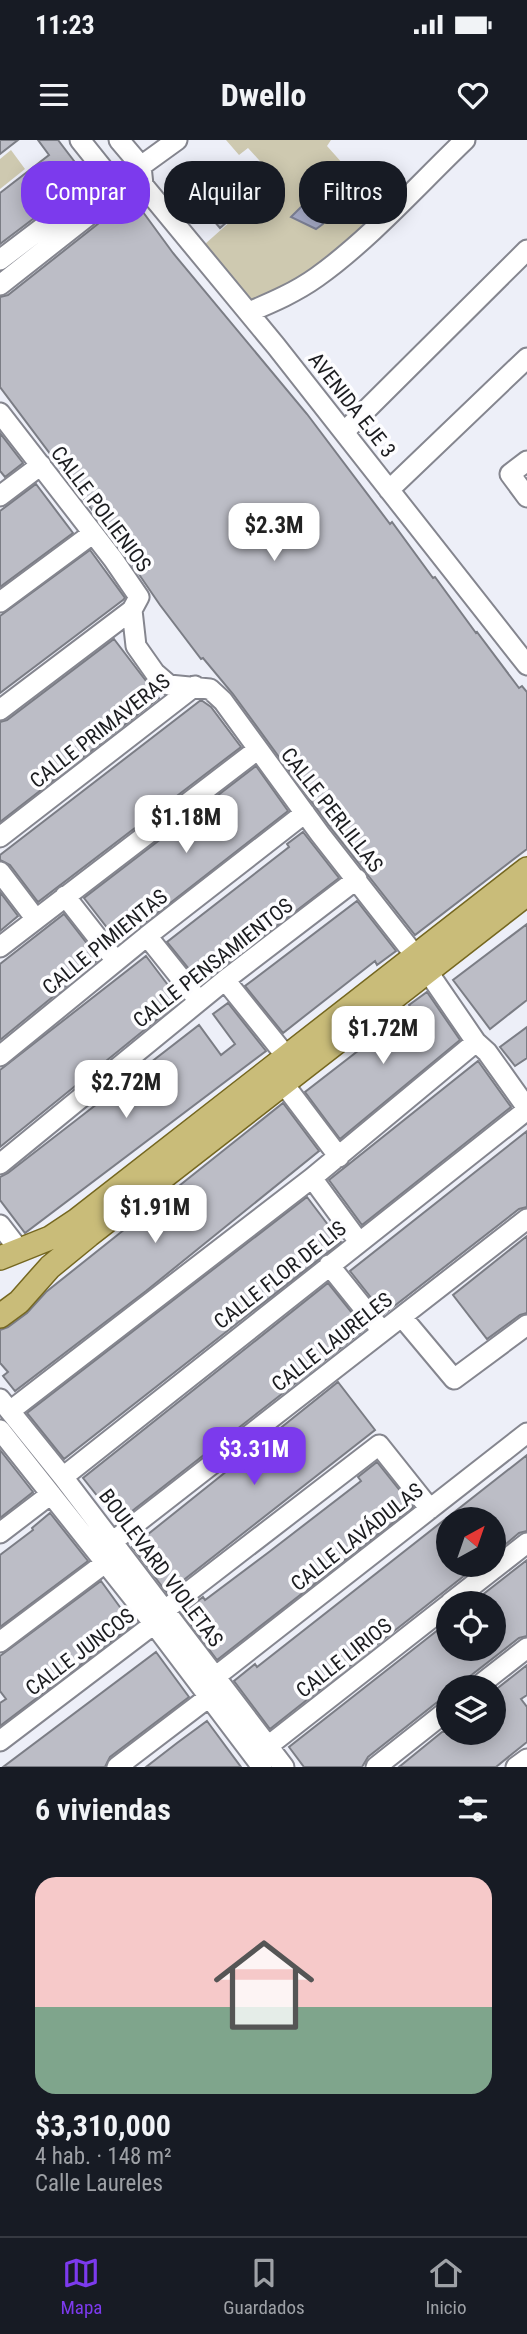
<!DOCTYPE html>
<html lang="es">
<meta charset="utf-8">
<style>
:root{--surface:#171b24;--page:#242831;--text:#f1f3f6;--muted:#9ea1a6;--line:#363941;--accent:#7c3aed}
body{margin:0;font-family:"Roboto Condensed",sans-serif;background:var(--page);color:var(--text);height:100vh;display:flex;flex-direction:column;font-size:26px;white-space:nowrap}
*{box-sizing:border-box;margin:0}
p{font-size:23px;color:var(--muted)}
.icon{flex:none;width:38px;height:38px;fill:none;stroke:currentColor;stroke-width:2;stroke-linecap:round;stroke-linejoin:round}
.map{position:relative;height:1627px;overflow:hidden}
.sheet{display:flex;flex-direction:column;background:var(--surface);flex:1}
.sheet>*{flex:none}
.banner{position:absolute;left:21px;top:21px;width:486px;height:63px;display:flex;gap:14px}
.needle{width:46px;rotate:40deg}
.fabs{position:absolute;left:436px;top:1367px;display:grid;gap:14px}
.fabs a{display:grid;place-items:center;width:70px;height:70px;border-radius:50%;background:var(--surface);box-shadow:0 4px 18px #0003;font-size:35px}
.price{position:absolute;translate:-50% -60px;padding:0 16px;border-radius:14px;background:#fff;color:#222;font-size:23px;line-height:46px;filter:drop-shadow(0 2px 4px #0008)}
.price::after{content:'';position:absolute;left:50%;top:42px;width:21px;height:16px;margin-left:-10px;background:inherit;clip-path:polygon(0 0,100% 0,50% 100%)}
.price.on{background:var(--accent);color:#fff}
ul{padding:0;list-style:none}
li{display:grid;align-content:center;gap:14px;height:371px;padding:0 35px}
li span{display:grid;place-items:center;height:217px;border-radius:21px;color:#555}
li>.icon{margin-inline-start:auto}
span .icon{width:126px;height:126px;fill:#fffc;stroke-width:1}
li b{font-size:30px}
h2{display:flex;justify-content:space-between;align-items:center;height:84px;padding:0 35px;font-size:30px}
.tag{padding:0 24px;border-radius:28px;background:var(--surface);box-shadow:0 4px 18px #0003;font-size:24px;line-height:63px}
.tag.on{background:var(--accent);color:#fff}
.status{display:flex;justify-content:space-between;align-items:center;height:49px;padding:0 35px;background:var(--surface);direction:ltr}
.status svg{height:19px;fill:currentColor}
header{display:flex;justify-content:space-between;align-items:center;height:91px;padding:0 35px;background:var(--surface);font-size:32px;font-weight:700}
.menu{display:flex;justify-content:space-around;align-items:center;height:98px;border-top:2px solid var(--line);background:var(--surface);font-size:19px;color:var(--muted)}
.menu a{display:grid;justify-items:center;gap:4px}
.menu .on{color:var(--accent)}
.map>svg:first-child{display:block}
.green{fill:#cec9b0}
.water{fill:#a7acc8;stroke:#7d8195;stroke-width:2}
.building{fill:#bcbdc6;stroke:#7b7d85;stroke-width:2}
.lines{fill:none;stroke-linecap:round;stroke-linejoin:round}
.minor-casing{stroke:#85868f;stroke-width:23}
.major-casing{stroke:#756720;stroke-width:26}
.minor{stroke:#fff;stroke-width:19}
.major{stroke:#c9bc79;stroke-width:23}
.labels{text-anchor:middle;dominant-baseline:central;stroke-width:7;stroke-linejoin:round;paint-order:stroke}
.street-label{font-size:21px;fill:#1b1c1f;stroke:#fdfdff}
</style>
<div class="status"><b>11:23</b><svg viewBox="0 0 49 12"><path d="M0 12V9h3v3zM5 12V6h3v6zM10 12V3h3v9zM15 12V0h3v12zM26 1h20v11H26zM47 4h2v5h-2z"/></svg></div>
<header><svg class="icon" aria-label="menu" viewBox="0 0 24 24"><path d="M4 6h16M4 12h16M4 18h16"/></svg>Dwello<svg class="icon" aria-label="heart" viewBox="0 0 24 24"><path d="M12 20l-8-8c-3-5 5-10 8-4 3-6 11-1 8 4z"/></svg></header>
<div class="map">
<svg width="527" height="1627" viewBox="0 0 527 1627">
<rect width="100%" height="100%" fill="#edeff8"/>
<path class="green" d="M226 0H331L327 6 384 70C342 105 305 142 253 161L205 104 277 40 248 8 239 15Z
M11 10 25 29 0 49V19Z"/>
<path class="water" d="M312 56 323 84 316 89 291 77Z"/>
<path class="building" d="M0 0H18L0 14Z
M38 0H58L87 38 0 104V53L49 15Z
M251 25 269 45 220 88 203 68Z
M132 57 173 113 307 274 390 384 392 382 433 438 435 437 476 493 477 492 519 548 522 546 527 552V709L415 795 330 687 233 554 203 518 201 519 160 465 123 411 0 247V157L8 155Z
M0 293 23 323 5 337 0 331Z
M36 344 73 393 0 447V371Z
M90 410 125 458 123 460 0 553V476Z
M114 499 159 558 0 682V582L7 580Z
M201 560 211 567 241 607 38 762 10 725 0 720V715Z
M256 626 288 671 119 803 84 758Z
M303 692 339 738 201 844 167 802 289 707 287 704Z
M0 752 18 776 0 791Z
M357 761 396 811 377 825 375 821 283 893 245 846Z
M64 774 99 819 0 900V824Z
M527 784V860L490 889 453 840Z
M146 816 180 861 0 1007V930Z
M427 852 460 900 340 999 305 952 412 869 409 865Z
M228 863 266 911 25 1093 0 1060V1037L8 1033 199 885 221 915 235 904 213 874Z
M527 887V918L515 926 500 907Z
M478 921 511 967 362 1085 329 1040Z
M283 963 319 1011 146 1151 15 1251 3 1236 8 1232 0 1223V1190L8 1187 27 1173 46 1152Z
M527 991V1067L519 1069 384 1174 350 1131Z
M307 1057 341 1102 64 1319 27 1273Z
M527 1096V1173L520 1175 487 1199 453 1155Z
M328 1143 365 1189 118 1382 83 1338Z
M338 1242 375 1290 167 1453 132 1407Z
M0 1310 33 1352 0 1378Z
M527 1315V1391L519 1393 494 1414V1379H448V1408L443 1411 448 1418V1424H479L270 1589 234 1541 255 1524 257 1527Z
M377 1322 413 1367 217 1520 182 1473 203 1457 205 1460 269 1412 361 1341 358 1337Z
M50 1373 88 1421 0 1487V1415L33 1390 32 1388Z
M527 1420V1496L519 1498 469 1537 464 1547 462 1544 458 1547H448V1558L440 1560 368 1617 362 1627H304L289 1607 448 1482V1508H459L464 1516 473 1508H494V1463H472Z
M101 1441 133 1485 0 1586V1563L6 1559 0 1551V1516Z
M156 1512 189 1557 110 1617 105 1627H3Z
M527 1525V1555L521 1559 527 1567V1602L512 1614 496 1627H399L442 1592H494V1551Z
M207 1581 241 1627H146L177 1603Z"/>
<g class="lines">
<g class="minor-casing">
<path id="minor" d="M80 0 116 45
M119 0 141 26
M143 45 141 26 177 0
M0 120 109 37 143 45 276 206 527 525
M0 145 131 42
M249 172C273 162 296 152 317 137 369 100 418 45 465 0
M0 273 113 419 139 457 132 470 136 506 155 533 169 545 210 549 223 561 320 694 428 832 476 902 487 912 527 968
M344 292 527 110
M527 321 510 334 527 357
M389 350 527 218
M0 356 41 325
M0 462 92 394
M0 570 132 470
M0 697 195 546
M0 732 35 778
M65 756 116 821
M147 796 199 861
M0 807 257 610
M225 840 286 916
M0 916 147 796 305 673
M283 943 339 1017
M0 1024 225 840 357 739
M312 1038 359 1102
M0 1085 20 1111
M329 1125 382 1191
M402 1177 454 1239 527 1185
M0 1259 63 1337 284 1627
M10 1271 312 1038 476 902
M0 1290 154 1484 262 1627
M63 1337 527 970
M0 1393 51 1354
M98 1413 527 1079
M450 1463 527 1403
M165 1470 379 1305 430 1369
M0 1502 105 1423
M215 1537 527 1293
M477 1547 527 1508
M0 1601 154 1484
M268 1606 448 1465
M117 1627 209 1557
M376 1627 448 1570
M516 1627 527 1619"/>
</g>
<g class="major-casing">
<path id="major" d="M0 1118 50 1098 77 1080 527 729
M0 1176 19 1162 50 1127 89 1095 527 754"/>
</g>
<use href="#minor" class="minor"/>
<use href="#major" class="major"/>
</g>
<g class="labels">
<g class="street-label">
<text transform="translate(352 265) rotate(52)">AVENIDA EJE 3</text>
<text transform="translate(101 369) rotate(53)">CALLE POLIENIOS</text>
<text transform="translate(100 591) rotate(-38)">CALLE PRIMAVERAS</text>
<text transform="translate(332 670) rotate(52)">CALLE PERLILLAS</text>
<text transform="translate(105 802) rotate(-39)">CALLE PIMIENTAS</text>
<text transform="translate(213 823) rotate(-38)">CALLE PENSAMIENTOS</text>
<text transform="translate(280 1135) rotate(-38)">CALLE FLOR DE LIS</text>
<text transform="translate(332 1202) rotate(-38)">CALLE LAURELES</text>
<text transform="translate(357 1397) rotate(-38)">CALLE LAVÁDULAS</text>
<text transform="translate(161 1428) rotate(53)">BOULEVARD VIOLETAS</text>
<text transform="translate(80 1512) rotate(-37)">CALLE JUNCOS</text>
<text transform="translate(344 1518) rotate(-38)">CALLE LIRIOS</text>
</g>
</g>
</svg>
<div class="fabs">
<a><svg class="needle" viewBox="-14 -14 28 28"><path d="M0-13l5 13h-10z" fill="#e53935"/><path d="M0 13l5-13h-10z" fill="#9ea1a6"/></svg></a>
<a><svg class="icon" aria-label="locate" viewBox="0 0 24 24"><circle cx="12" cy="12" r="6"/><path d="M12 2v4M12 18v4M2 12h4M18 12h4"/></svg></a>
<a><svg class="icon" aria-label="layers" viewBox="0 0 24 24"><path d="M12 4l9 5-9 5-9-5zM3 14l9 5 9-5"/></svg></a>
</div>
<b class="price" style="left:274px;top:423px">$2.3M</b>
<b class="price" style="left:186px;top:715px">$1.18M</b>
<b class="price" style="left:383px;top:926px">$1.72M</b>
<b class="price" style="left:126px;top:980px">$2.72M</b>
<b class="price" style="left:155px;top:1105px">$1.91M</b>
<b class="price on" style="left:254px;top:1347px">$3.31M</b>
<div class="banner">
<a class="tag on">Comprar</a>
<a class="tag">Alquilar</a>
<a class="tag">Filtros</a>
</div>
</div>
<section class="sheet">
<h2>6 viviendas<svg class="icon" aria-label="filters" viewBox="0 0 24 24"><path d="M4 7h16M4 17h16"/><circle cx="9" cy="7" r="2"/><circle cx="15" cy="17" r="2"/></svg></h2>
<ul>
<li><span style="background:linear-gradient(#f6c9c9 60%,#7fa58c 0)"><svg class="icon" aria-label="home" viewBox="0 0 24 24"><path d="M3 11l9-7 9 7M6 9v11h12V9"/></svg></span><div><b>$3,310,000</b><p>4 hab. · 148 m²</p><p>Calle Laureles</p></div></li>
</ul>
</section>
<nav class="menu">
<a class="on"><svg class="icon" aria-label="map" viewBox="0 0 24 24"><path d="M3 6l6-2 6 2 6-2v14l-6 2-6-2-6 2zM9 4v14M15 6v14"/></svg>Mapa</a>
<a><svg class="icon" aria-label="saved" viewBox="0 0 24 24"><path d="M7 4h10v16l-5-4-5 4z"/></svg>Guardados</a>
<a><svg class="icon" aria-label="home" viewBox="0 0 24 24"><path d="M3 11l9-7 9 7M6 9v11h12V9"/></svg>Inicio</a>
</nav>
